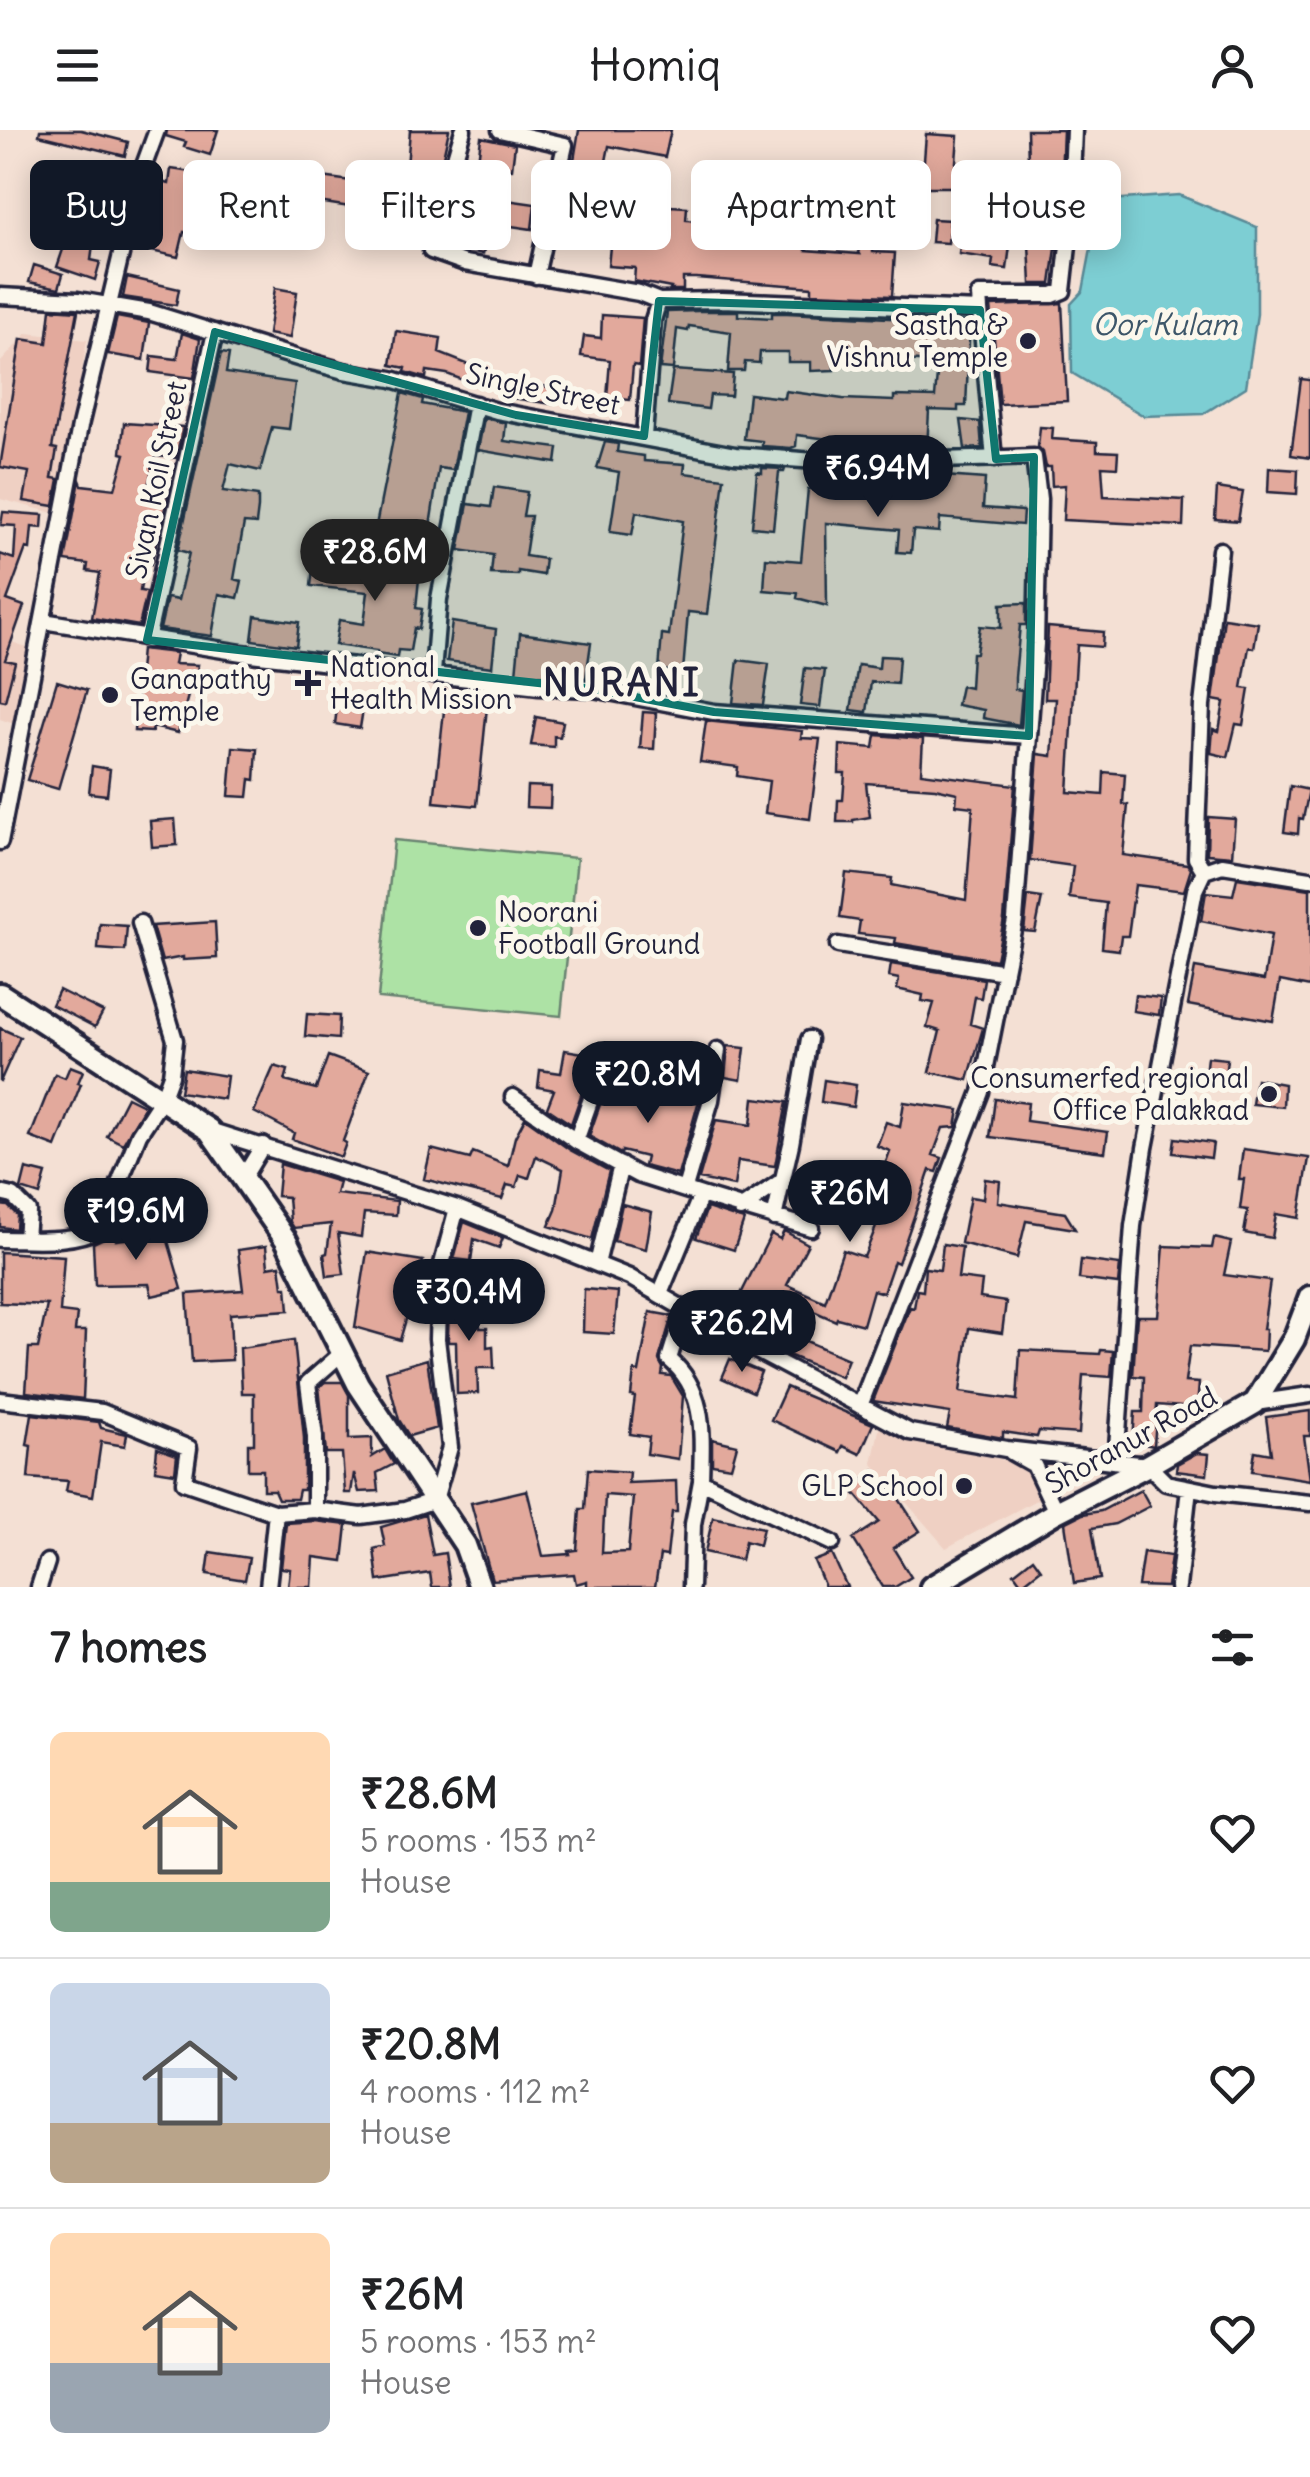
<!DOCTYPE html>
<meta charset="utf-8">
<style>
:root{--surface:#fff;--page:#f6f6f6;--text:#202124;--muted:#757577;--line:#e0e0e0;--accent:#111827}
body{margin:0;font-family:Delius,sans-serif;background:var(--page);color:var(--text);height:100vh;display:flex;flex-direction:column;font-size:38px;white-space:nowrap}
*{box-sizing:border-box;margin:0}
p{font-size:32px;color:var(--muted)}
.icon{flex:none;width:55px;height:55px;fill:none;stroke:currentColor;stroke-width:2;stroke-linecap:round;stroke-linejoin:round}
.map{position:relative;height:1457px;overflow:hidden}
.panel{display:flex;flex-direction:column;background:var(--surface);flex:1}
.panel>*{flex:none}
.top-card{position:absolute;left:30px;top:30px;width:1250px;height:90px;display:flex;gap:20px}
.price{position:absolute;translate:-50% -85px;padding:0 22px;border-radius:35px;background:var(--accent);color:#fff;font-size:32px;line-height:65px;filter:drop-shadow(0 2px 5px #0008)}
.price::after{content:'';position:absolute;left:50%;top:60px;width:30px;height:22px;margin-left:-15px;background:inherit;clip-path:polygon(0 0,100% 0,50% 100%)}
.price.active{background:#222;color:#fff}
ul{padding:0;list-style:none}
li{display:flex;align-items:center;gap:30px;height:250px;padding:0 50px}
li+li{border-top:2px solid var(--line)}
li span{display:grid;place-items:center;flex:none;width:280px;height:200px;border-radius:15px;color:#555}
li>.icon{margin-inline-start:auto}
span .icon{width:120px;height:120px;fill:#fffc;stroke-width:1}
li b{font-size:42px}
h2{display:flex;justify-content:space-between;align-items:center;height:120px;padding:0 50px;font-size:42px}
.pill{padding:0 35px;border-radius:15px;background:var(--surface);box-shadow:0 5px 25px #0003;font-size:35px;line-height:90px}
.pill.active{background:var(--accent);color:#fff}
header{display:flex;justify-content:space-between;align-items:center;height:130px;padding:0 50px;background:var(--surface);font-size:45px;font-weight:600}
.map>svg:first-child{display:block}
.built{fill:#efd0c3}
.green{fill:#ade2a5;stroke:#688270;stroke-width:2.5}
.water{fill:#7dced3;stroke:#598996;stroke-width:2.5}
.building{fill:#e2a99c;stroke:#22223b;stroke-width:2.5;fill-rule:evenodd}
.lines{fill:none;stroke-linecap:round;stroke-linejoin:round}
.street-casing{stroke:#22223b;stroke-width:21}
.secondary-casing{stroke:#22223b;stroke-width:28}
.street{stroke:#fbf7ec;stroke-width:14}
.secondary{stroke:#fbf7ec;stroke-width:20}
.marked{fill:#0f766e;fill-opacity:0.2;stroke:#0f766e;stroke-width:8;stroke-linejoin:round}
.poi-dot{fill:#22223b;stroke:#fbf7ec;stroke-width:4}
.labels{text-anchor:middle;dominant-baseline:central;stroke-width:10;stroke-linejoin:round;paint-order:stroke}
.poi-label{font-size:28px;fill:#22223b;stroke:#fbf7ec;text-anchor:end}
.street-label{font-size:28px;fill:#22223b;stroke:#fbf7ec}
.water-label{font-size:30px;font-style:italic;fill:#3d5669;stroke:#fbf7ec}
.district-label{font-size:38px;font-weight:bold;letter-spacing:2.5px;fill:#22223b;stroke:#fbf7ec}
</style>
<header><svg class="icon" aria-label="menu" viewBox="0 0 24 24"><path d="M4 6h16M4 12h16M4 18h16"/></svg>Homiq<svg class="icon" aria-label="person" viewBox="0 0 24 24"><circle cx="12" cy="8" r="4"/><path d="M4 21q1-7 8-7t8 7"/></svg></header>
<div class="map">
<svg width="1310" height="1457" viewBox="0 0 1310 1457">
<rect width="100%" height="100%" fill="#f4e0d4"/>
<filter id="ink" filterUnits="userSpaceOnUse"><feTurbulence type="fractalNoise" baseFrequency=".01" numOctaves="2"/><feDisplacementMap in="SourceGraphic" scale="20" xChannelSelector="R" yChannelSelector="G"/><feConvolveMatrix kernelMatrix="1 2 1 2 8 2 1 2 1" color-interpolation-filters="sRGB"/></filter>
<g filter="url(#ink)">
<path class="built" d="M27 203 87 210 58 384 0 369V233Z
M0 508 30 518 14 594 0 589Z
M880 1295 908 1309 1013 1332 1030 1345 1040 1368 946 1418 872 1333Z"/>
<path class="green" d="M394 710 577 728 561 886 378 868Z"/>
<path class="water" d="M1179 65 1257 97V184L1246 257 1203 284 1144 286 1072 243 1071 174 1083 161 1095 98 1109 70Z"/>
<path class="building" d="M40 0H81L128 12 125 26 39 5Z
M167 0H218L210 25 184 17 186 12 166 6Z
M410 0H449L441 36H437L422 109 389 101 403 36 407 37Z
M579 0H671L665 27 609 16 597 77 567 72Z
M1027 0H1063L1059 97 1051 154H1031L1028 94 1040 95 1043 55 1021 56V31H1028Z
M926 4 958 6 954 57H922Z
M481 7 515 14 512 39 502 38 499 60 475 57Z
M171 39 199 43 196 59 208 60 199 105 184 102 178 127 134 117 138 100 147 103 155 64 147 62 150 49 169 54Z
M740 43 751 44 772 83 769 111 787 101 791 107 807 109 806 120 860 124 848 103 874 106 873 122 895 123 892 166 812 163V157L696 148H683V160H670L671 158 634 151 635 138 608 136 613 87 670 92V76L687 77 686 90 733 95Z
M322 47 373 54 369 80 318 72Z
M74 53 111 63 106 102 95 101 91 130 100 132 95 150 57 137 70 99H65L67 75Z
M500 69 535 74 532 99 497 94Z
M982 77 1006 81 1004 91 1013 92 1007 139 992 137 993 129 959 124 961 108 977 110Z
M933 89 950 90 948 113 931 112Z
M461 100 487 106 483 124 456 118Z
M34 135 63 144 59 158 29 152Z
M127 147 179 159 176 175 123 167Z
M275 158 297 162 290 208 268 204Z
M1062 173 1067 271 1000 274 991 176Z
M51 179 78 181 52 318 57 319 52 348 59 349 54 376 24 371 29 342 0 337 21 209 47 213Z
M698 181H738V186L772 188V183H787L970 192 966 276H958V281L929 280 927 320 852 322V312L797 305 796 316 791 318 762 316V311L744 309 749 264 784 268 785 261 843 269 894 271V266L935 267 938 233 908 230V238L885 236V229L879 228 880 223 834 215V240L811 241V232H788V222H760L759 233 745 232 744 241H728L731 202 689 196 688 201 677 199 673 239 660 238 667 182Z
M602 185 643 188 639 236 633 235 630 270 607 268 610 230 581 226 584 206 601 208Z
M117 187 149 193 144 230 108 224Z
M396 201 441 208 439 223 482 240 476 255 447 244 427 241 426 248 405 242 406 238 391 235Z
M182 203 200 209 194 248 150 242 152 226 177 229Z
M221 223 229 224 226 243 295 253 289 299 272 297 260 341 230 334 223 361 258 366V378L256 394 244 393 234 449 242 451 238 468 219 464 212 506 160 499 167 468 178 470 189 423 178 420Z
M673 240 733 244 731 266 710 265 708 279 668 274Z
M1301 249 1310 250V328L1291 325Z
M507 251 556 258 553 274 505 267Z
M402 263 423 269 422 274 464 282 453 340 439 338 427 415 374 406Z
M484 288 506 293 504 311 558 318 556 333 478 320Z
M961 290 980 292 982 318 965 319Z
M124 293 183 297 176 328 156 326 146 363 168 366 151 434 144 432 140 461 147 462 139 496 92 488 100 443 87 441 88 434 65 431 80 350 82 355 115 359 125 324 121 323Z
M1040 297 1053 298 1052 309 1097 312V321L1118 322 1117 337 1102 336 1104 366 1184 370 1183 396 1063 390 1065 355 1052 356 1051 337H1046L1043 322 1038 317Z
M605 312 618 314 617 322 644 326V331L685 334 684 343 724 348 707 484 688 482 683 542 659 540 662 504 669 505 683 391 636 382 632 405 610 402 619 342 597 338Z
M762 338 785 339 784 342H779L773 399 752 397 757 342 762 343Z
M1269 338 1298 340 1297 364 1268 362Z
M888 342 985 349 983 378 1023 381 1022 395 940 388 939 402 913 400 911 423 897 422 899 400 826 393 827 476 797 468 798 463 764 460 766 428 801 431 808 359 840 357 842 344Z
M494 357 527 362 523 386H531L525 426 545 429 543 445 518 441V445L491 444 493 425 459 420 468 374 491 377Z
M1217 358 1243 362 1238 391 1215 389Z
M3 382 43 385 42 398 32 397 30 419 26 418 7 470 24 476 5 530 15 532 5 571 0 570V424L14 429 16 396 1 395Z
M314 428 420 439 416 478 422 479 419 499 414 498 410 521 398 520 397 527 377 524V521L335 515 339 490 364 494 368 462 311 456Z
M1026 473V495H1020L1015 547V559L1022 560 1019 595 983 588 984 580 957 575 961 556 970 558 972 523H976L980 496 1001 498V474Z
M255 486 299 492 296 516 252 510Z
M1224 488 1258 493 1254 518 1249 517 1242 558 1249 559 1243 595 1236 594 1228 627 1211 623 1213 599 1219 601 1224 572 1213 570Z
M452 492 496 499 492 537 447 531Z
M1048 497 1103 502 1102 517 1077 515 1068 662 1103 665 1104 642 1125 644 1123 674 1128 675 1123 725 1187 734 1191 739 1184 761 1135 755 1128 806H1121L1119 820 1102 818 1106 773 1069 768 1073 736 1030 730 1038 624 1052 626 1056 569H1045Z
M520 503 591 513 586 548 516 544Z
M141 519 176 523 174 534 198 535 194 563 189 562 178 603 153 597 152 602 134 601Z
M880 526 899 527 897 554 871 552 867 582 851 580 858 535 879 538Z
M738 530 769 534 763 575 733 573Z
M805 538 825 540 820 577 800 575Z
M57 551 87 560 58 659 27 650Z
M446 562 488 567 477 676 434 672Z
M338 570 364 573 360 598 335 594Z
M643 582 656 583 654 619 640 618Z
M536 587 563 592 560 607 554 606V617L531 615Z
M706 591 802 601 801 608 820 609 810 689 765 683 769 651 737 646 738 637 700 632Z
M876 605 923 609 921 643 1015 655 1004 789 996 830 895 813 896 808 858 804 860 791 840 788 846 743 892 748 891 755 966 770 973 677 956 675 957 663 935 658 866 653 870 687 853 690V692H837L838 670H843L845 643H839L840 615 874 618Z
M233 617 257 619 255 650 250 649 248 667 229 666Z
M92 636 110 639 107 665 89 663Z
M527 656 551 657 550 678 526 677Z
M1290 656 1309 660 1303 689 1299 688 1298 704 1284 702Z
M1208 687 1235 689 1232 726 1207 724Z
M175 689 177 715 152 717 150 691Z
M1237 748 1310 759V857L1280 851 1273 891 1188 875 1195 838 1264 850 1271 805 1201 791 1206 762 1233 765Z
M1028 766 1042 768 1035 802 1024 801Z
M215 792 217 828 183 830V827L162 831 152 796Z
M100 794 127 796 125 821 98 819Z
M891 834 984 849 981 868 975 867 970 894 983 898 968 950 930 942 940 901 927 897 934 873 922 871 923 865 897 859 899 849 889 847Z
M59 860 103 882 95 897 52 875Z
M1135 865 1161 868 1159 885 1133 881Z
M307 884 339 886 338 909 305 906Z
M0 898 20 907 0 952Z
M728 916 745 918 741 950 725 947Z
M565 920 595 925 571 994 547 978 554 960 538 957 540 940 561 943Z
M328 926 369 941 343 1011 346 1013 341 1027 292 1009 294 1003 254 982 274 936 288 940 285 951 316 959Z
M1207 927 1227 929 1225 947 1205 945Z
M70 936 83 941 78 953 81 954 56 1017 30 1007 55 944 65 948Z
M184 939 227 946 224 969 180 962Z
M1256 949 1284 954 1283 977 1252 974Z
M824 950 856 955 853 977 821 972Z
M651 952 680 957 679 967 699 970 678 1045 644 1036 646 1027 622 1021 621 1024 589 1006 604 963 649 969Z
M127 967 145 976 123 1014 107 1006Z
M754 968 787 972 775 1036 738 1031 734 1056 699 1049 716 990 751 995Z
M995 969 1028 973 1026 991 1108 1002 1105 1022 990 1007Z
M904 972 959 980 956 997 943 998 933 1025 942 1028 937 1042 930 1040 898 1133 894 1131 883 1163 873 1160 863 1195 837 1188 836 1191 811 1180 799 1208 848 1229 841 1247 781 1222 742 1200 770 1204 772 1190 733 1180 771 1104 780 1109 784 1101 808 1114 787 1155 825 1172 843 1120 864 1127 886 1072 867 1067 873 1044 881 1046 890 1021 877 1016 886 992 900 997Z
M525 988 570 1020 609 1041 592 1109 549 1096 556 1080 563 1039 536 1026 529 1048 520 1045 516 1057 507 1055 502 1069 424 1049 431 1019 470 1029 473 1022 508 1036 515 1007Z
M1175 1008 1213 1013 1211 1028 1173 1023Z
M1243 1019 1309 1028 1299 1088 1276 1084 1272 1108 1244 1103 1248 1080 1240 1079 1244 1049H1239Z
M280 1034 339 1052 336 1064 397 1071 396 1085 364 1083 361 1107 338 1103 344 1144 327 1146 324 1124 327 1123 331 1094 294 1098 290 1092 288 1067 277 1066Z
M26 1039 46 1044 40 1065 21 1059Z
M985 1049 1000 1051 998 1072 1065 1083 1075 1099 1026 1091 1017 1128 961 1113 970 1067 983 1069Z
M797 1050 830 1059 822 1089 798 1082 801 1072 792 1070Z
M622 1074 652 1082 646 1119 614 1111Z
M0 1075 8 1076 17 1085 16 1099 0 1097Z
M707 1078 744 1090 734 1120 696 1108Z
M464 1092 503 1108 499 1118 474 1109 471 1131 454 1129Z
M166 1104 182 1159 152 1166 149 1154 95 1155 93 1113 108 1106H116V1110Z
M1214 1108 1231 1112 1224 1145 1270 1151 1263 1199H1266L1265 1221 1190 1216 1185 1252 1199 1253 1197 1278 1157 1275 1154 1316 1133 1312 1135 1282H1143L1144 1247 1133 1246 1137 1186H1158L1164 1116 1212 1118Z
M943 1114 962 1117 958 1148 982 1151 980 1168 1006 1172 1002 1203 969 1198 960 1262 1017 1270 1020 1220 1100 1224 1101 1220 1113 1221 1111 1247 1083 1245 1079 1304 1039 1301 1037 1307 1003 1302V1308L947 1298 950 1283 873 1271 910 1177 914 1178 917 1160 923 1161 925 1138 940 1140Z
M266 1116 268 1137 280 1135 283 1157H287L289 1180 230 1184 232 1230 192 1232 187 1164 243 1160 238 1120Z
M0 1122 64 1126 60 1182 77 1184 75 1201H86L83 1269 26 1262 29 1218H38L47 1175 0 1173Z
M367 1122 423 1131 400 1210 355 1197Z
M1081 1130 1120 1135 1118 1154 1079 1149Z
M452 1138 501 1141 500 1156 450 1148Z
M584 1159 618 1162 614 1204 583 1202Z
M478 1168 480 1198H487V1217L493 1216 494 1238H477L478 1263 457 1264 456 1212H448V1209L449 1170Z
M650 1182 672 1186 659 1230 663 1238 662 1245 671 1246 683 1266 678 1329 647 1324 649 1307 630 1304 635 1267 631 1266 634 1241 639 1242Z
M294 1210 304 1308V1360H299L297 1369H278L274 1360H263V1340H248V1314H254V1263H242L240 1218Z
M427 1229 437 1298 409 1306 399 1290 386 1241Z
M730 1229 761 1242 753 1262 722 1248Z
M325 1252H342L349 1265V1309L372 1308V1327L385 1319 394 1334 377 1343 379 1361 359 1362 354 1343 351 1363H345L342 1323H326L319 1257Z
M786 1257 873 1294 860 1324 843 1316 840 1322 771 1290Z
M1310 1281V1306H1304L1310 1350 1252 1341 1255 1321 1271 1324 1266 1287Z
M32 1284 99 1292 101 1298 127 1304 125 1316 101 1312 93 1366 66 1361 68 1351 28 1348 31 1316 27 1315Z
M712 1309 737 1315 731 1337 712 1334Z
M157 1318 177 1325 175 1343 155 1340Z
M1197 1323 1209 1324 1207 1345 1176 1341 1177 1334Z
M588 1339 629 1342 628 1353 676 1351 677 1382H672L667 1426 660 1425 655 1457H587V1451L576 1454 574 1444 492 1450 471 1373 527 1360 543 1426 570 1424 569 1421 577 1420 580 1379H585ZM605 1365 633 1367 628 1422 602 1423Z
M874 1340 899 1369 920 1401 893 1418 911 1447 895 1457H883L853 1409 879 1392 852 1360Z
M1141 1360 1150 1376 1115 1394 1092 1398 1100 1449 1074 1453 1065 1393 1083 1384 1101 1381Z
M425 1384 433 1425 445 1423 450 1457H432L430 1443 378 1451 374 1419 385 1416 381 1397Z
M713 1387 763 1398 759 1415 745 1411 741 1430 705 1422Z
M315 1391 347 1395 343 1431 314 1427 312 1457H288L290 1439 281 1438 286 1393Z
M210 1422 249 1428 245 1450 207 1444Z
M1143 1422 1171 1426 1167 1457 1138 1456Z
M832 1424 847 1457H825L814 1431Z
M1033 1428 1041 1439 1022 1454 1014 1443Z"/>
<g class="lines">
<g class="street-casing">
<path id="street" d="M463 0 436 92 431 121 465 133 639 163 659 171
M500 0 565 15 536 146
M0 166 78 170 149 182 301 229 344 241 392 249 497 281 735 325 843 333 1034 327 1039 369 1036 514 1015 790 981 962 860 1276
M980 180 994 329
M644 306 653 190 659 171 722 170 980 180 979 165H1053L1063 161 1070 98 1074 0
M43 491 242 523 539 557 593 559 714 582 1029 606
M147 510 215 202
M433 543 439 469 476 274
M0 712 80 296 139 49 157 0
M1204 741 1196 728 1202 575 1220 420
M838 815 1005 842
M513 967 576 1011 638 1045 701 1065 660 1164
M209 1000 457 1078 629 1147 755 1220 910 1302 1006 1319 1148 1335 1166 1353 1216 1363 1310 1373
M576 1011 606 926
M243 1048 263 1015
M685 1058 711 970 718 920
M0 1063 13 1066 28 1081 26 1109
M701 1065 811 1098
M740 1079 783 1050
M774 1088 791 1014 809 909
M0 1109C34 1109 69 1114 101 1098L139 1004 162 969 171 945 175 910 140 793
M597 1134 621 1035
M685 1178 669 1229C707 1261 702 1306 701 1351
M0 1270 102 1282 189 1318 184 1352 276 1383 315 1380 361 1386 405 1380 435 1370 450 1317 437 1209 439 1145 457 1078
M1255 1273 1310 1265
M1011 1322 1034 1335 1056 1382
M1116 1331 1133 1096 1145 1018 1195 760 1204 741 1222 735 1310 749
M315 1380V1307L308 1253 342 1223
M39 1457 47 1432
M268 1457 276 1383
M691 1457 693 1394 701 1351 832 1413
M1178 1457 1189 1358"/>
</g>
<g class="secondary-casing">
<path id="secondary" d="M0 864 209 1000 286 1110 358 1254 465 1415 480 1457
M931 1457 1056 1382 1148 1335 1255 1273 1294 1209 1310 1167"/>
</g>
<use href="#street" class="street"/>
<use href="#secondary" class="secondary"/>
</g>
</g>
<path class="marked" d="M659 171 980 180 996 329 1034 327 1029 606 714 582 593 559 147 510 215 202 516 285 644 306Z"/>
<g class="poi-dot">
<circle cx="1028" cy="211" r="10"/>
<path d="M303 538h10v10h10v10h-10v10h-10v-10h-10v-10h10z"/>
<circle cx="110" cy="565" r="10"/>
<circle cx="478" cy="798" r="10"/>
<circle cx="1269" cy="964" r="10"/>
<circle cx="964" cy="1356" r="10"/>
</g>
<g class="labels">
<g class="poi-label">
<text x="1008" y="195">Sastha &amp;<tspan x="1008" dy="32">Vishnu Temple</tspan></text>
<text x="330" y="537" text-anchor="start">National<tspan x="330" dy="32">Health Mission</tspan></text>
<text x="130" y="549" text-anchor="start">Ganapathy<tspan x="130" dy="32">Temple</tspan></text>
<text x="498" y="782" text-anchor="start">Noorani<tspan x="498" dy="32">Football Ground</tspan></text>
<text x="1249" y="948">Consumerfed regional<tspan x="1249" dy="32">Office Palakkad</tspan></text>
<text x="944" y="1356">GLP School</text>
</g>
<g class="street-label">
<text transform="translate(543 259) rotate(12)">Single Street</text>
<text transform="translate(156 350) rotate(-78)">Sivan Koil Street</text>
<text transform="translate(1131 1310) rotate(-29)">Shoranur Road</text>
</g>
<g class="water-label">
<text x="1165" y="194">Oor Kulam</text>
</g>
<g class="district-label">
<text x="622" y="552">NURANI</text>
</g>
</g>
</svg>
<b class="price" style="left:878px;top:390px">₹6.94M</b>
<b class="price active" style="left:375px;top:474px">₹28.6M</b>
<b class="price" style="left:648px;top:996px">₹20.8M</b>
<b class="price" style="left:850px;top:1115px">₹26M</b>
<b class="price" style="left:136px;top:1133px">₹19.6M</b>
<b class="price" style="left:469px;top:1214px">₹30.4M</b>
<b class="price" style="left:742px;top:1245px">₹26.2M</b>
<div class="top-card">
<a class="pill active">Buy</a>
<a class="pill">Rent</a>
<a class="pill">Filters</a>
<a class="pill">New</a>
<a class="pill">Apartment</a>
<a class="pill">House</a>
</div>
</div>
<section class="panel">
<h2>7 homes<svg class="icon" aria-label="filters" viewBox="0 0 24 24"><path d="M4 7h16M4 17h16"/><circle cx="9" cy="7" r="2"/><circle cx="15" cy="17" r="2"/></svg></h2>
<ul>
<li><span style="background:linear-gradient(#ffd9b3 75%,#7fa58c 0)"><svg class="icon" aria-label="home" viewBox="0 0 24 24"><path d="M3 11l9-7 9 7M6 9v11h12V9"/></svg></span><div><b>₹28.6M</b><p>5 rooms · 153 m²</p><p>House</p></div><svg class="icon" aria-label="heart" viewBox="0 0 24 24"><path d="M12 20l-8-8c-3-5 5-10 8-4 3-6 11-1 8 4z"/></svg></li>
<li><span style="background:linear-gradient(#c9d6e8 70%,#b9a48a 0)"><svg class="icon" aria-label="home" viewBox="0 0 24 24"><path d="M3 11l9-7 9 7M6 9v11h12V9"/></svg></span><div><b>₹20.8M</b><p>4 rooms · 112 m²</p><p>House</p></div><svg class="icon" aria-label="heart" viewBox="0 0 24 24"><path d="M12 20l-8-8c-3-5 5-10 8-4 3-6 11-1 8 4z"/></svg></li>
<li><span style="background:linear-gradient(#ffd9b3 65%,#9aa5b1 0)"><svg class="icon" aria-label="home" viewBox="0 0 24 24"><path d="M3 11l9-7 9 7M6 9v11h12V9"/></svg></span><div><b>₹26M</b><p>5 rooms · 153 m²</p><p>House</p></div><svg class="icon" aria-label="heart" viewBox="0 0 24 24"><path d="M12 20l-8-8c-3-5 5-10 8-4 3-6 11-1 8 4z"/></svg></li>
</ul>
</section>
